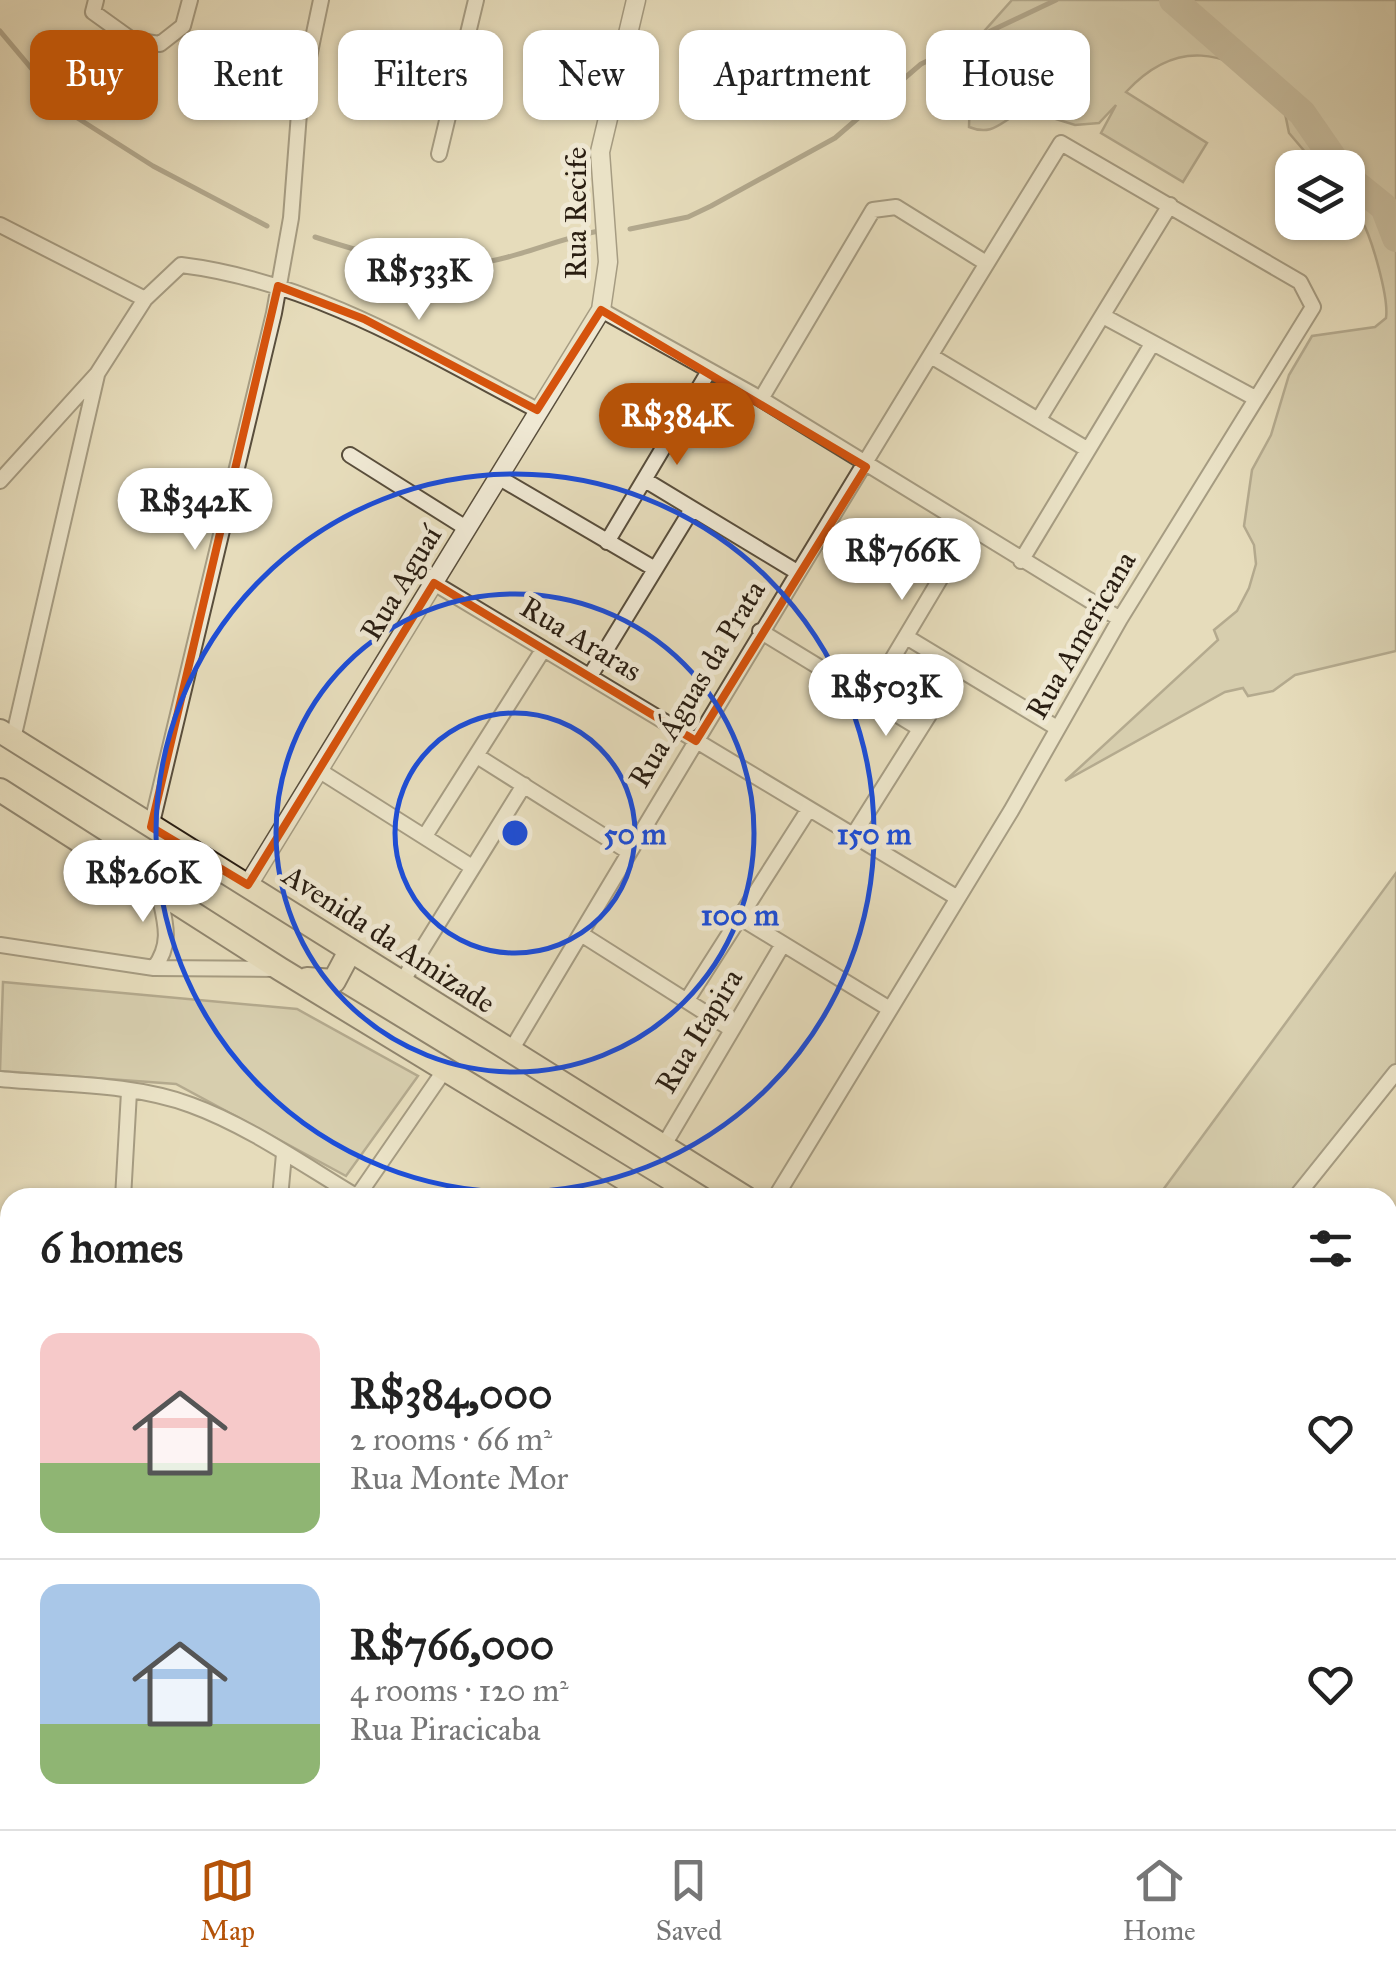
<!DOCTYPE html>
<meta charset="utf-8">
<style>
:root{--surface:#fff;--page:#f6f6f6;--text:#222;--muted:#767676;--line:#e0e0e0;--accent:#b45309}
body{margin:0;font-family:"IM FELL Great Primer",serif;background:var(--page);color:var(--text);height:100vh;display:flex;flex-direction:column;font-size:38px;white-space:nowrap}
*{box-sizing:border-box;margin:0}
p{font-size:32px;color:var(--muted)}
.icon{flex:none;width:55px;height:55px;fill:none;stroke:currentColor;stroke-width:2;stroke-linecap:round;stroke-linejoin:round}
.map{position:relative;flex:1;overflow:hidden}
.panel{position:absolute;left:0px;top:1188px;width:1398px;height:642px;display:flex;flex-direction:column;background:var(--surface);border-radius:30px 30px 0 0;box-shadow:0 2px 8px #0004}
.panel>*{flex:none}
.top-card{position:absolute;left:30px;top:30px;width:1338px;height:90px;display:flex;gap:20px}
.buttons{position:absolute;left:1275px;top:150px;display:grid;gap:20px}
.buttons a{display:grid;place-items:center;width:90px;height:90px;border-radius:20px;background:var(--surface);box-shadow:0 2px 8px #0004;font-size:50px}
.price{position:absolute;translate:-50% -85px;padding:0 22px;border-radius:35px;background:#fff;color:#222;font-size:32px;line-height:65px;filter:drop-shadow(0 2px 5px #0008)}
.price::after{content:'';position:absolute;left:50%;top:60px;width:30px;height:22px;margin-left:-15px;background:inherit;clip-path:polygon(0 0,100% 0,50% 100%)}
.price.selected{background:var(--accent);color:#fff}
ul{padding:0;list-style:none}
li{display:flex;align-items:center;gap:30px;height:250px;padding:0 40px}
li+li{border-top:2px solid var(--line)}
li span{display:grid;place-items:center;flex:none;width:280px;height:200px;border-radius:20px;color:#555}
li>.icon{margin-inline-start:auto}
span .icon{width:120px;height:120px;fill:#fffc;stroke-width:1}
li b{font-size:42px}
h2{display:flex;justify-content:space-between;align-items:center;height:120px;padding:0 40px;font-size:42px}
.chip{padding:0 35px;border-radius:20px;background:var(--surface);box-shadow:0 2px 8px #0004;font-size:35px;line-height:90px}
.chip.selected{background:var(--accent);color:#fff}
.menu{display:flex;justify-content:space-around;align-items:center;height:140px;border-top:2px solid var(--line);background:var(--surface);font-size:28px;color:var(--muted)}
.menu a{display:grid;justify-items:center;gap:5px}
.menu .selected{color:var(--accent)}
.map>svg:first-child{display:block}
.green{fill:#c6bc9e;stroke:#786d58;stroke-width:2.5}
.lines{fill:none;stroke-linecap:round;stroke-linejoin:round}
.stream{stroke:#746955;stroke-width:5}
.river{stroke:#a69b82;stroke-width:28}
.minor-casing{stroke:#594e3c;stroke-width:18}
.tertiary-casing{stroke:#594e3c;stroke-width:21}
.primary-casing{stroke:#2a1e12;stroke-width:26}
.minor{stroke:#efe8d3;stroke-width:14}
.tertiary{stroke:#efe8d3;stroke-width:18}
.primary{stroke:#e6dcbb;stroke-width:22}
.marked{fill:none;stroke:#d5530d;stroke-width:8;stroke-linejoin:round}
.ring{fill:none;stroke:#1d4ed8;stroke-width:5}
.labels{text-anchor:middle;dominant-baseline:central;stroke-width:10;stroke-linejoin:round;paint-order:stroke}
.street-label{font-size:30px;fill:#2a1e12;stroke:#efe8d3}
.centre{fill:#1d4ed8;stroke:#efe8d3;stroke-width:5}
.ring-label{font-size:30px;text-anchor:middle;font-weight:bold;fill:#1d4ed8;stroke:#efe8d3;stroke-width:10;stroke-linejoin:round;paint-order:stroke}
</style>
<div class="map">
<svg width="1396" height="1829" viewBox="0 0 1396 1829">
<rect width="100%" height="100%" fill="#e6dcbb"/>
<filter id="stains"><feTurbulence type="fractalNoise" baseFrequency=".002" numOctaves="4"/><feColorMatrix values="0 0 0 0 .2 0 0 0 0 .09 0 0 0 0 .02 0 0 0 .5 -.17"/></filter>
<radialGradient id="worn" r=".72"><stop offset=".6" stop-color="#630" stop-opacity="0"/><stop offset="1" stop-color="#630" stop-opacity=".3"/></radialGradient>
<path class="green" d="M1012 0H1396V651L1295 675 1273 691 1248 696 1243 688 1225 692 1065 781 1218 640 1214 630 1237 611 1249 588 1256 564 1254 545 1244 526 1252 470 1271 435 1289 375 1312 336 1375 327 1386 318C1389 298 1372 238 1361 219 1357 212 1349 207 1348 200 1345 190 1348 177 1348 168L1318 167 1289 133 1280 89C1224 51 1177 37 1126 92L1207 143 1183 182 1101 133 1116 105 1099 123 1075 125 1027 110C1003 117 996 138 969 127L971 63 979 37Z
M1396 873V1066L1288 1197 1157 1198Z
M3 982 297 1009 418 1076 346 1176 176 1084 0 1071Z
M921 1820H1044L1050 1829H887L918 1827Z"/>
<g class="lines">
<path class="stream" d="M0 31 68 112 153 166 267 226
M630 229 688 217 711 206 835 138 921 64 1056 0
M315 237C364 253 421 270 473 264 516 259 556 239 599 231"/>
<path class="river" d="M1173 0 1302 113 1340 168
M1348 178 1384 207 1396 238"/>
<g class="minor-casing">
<path id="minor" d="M96 0 93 12 132 40 160 44 183 26 190 0
M439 154 476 0
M0 225 145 299
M601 310 761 399 1120 619
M1103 316 1255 398
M931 356 1085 448
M761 399 873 210 896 207 986 263
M1039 419 1170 205
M350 455 466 528
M498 477 655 569
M645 480 797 572
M0 481 97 374 145 299 181 265C311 281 423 350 537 410
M607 542 709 371
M1021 561 1152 344
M434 583 956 897
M760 631 919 728
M908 638 1057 728
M590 676 692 509
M869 698 970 529
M13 739 97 375
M477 756 629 852
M320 771 472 867
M151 827 274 313 291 218 300 100 321 0
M854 834 958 669
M425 836 543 650
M739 917 888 1008
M581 934 731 1029
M0 945 154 968 277 969
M154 968C174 942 164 919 158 889
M400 985 524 785
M687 1000 809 809
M510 1052C692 747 875 444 1061 143L1300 282 1313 307 1120 619 1011 811 775 1198
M0 1079C61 1085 132 1083 191 1105 249 1126 305 1166 359 1198
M664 1145 783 944
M357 1197 446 1068
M123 1198 129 1092
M280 1198 284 1154
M1295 1198 1396 1072
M1388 1304 1396 1293
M0 1510H10
M1388 1588 1396 1577
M0 1663H10
M0 1815H10
M288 1820 340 1829
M777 1820 791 1829
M1317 1820 1328 1829
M245 1829V1820
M1143 1829 1151 1820"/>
</g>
<g class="tertiary-casing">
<path id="tertiary" d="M248 885 601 310 608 262 600 152 636 0"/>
</g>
<g class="primary-casing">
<path id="primary" d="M0 731 746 1198
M0 790 280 969 656 1198
M307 979 334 981 350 951
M1388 1610 1396 1616
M1388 1668 1396 1675"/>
</g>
<use href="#minor" class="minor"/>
<use href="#tertiary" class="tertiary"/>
<use href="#primary" class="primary"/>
</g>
<path d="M0 0H1396V1829H0ZM278 286 364 319 537 410 601 310 866 467 696 741 434 583 248 885 151 827Z" fill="#e6dcbb" fill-opacity=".55" fill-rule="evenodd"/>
<path class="marked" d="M278 286 364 319 537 410 601 310 866 467 696 741 434 583 248 885 151 827Z"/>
<g class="ring">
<circle cx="515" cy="833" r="120"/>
<circle cx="515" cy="833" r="239"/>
<circle cx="515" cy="833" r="359"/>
</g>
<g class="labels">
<g class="street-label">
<text transform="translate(576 213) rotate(-90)">Rua Recife</text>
<text transform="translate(401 583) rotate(-59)">Rua Aguaí</text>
<text transform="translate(1081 635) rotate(-60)">Rua Americana</text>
<text transform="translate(581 639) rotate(31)">Rua Araras</text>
<text transform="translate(697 684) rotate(-59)">Rua Águas da Prata</text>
<text transform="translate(389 939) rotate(33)">Avenida da Amizade</text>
<text transform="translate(699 1031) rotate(-59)">Rua Itapira</text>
</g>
</g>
<circle cx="515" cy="833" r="15" class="centre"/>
<g class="ring-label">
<text x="635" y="844">50 m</text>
<text x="874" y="844">150 m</text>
<text x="740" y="925">100 m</text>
</g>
<rect width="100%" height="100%" filter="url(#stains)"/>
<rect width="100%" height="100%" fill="url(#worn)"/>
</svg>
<div class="buttons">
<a><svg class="icon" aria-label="layers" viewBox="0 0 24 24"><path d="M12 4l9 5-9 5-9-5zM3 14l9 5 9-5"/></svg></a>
</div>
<b class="price" style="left:419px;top:323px">R$533K</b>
<b class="price selected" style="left:677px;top:468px">R$384K</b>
<b class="price" style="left:195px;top:553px">R$342K</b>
<b class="price" style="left:902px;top:603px">R$766K</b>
<b class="price" style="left:886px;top:739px">R$503K</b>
<b class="price" style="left:143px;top:925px">R$260K</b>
<div class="top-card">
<a class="chip selected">Buy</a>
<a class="chip">Rent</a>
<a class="chip">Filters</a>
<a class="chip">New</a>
<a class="chip">Apartment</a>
<a class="chip">House</a>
</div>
<section class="panel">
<h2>6 homes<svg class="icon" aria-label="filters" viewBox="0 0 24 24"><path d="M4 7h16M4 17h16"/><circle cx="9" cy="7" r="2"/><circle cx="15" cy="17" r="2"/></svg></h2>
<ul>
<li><span style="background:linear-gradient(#f6c9c9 65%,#8fb573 0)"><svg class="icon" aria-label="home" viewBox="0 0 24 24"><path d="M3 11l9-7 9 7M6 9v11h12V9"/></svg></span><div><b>R$384,000</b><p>2 rooms · 66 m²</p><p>Rua Monte Mor</p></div><svg class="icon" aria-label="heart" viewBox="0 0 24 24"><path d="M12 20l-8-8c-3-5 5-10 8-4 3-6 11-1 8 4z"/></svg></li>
<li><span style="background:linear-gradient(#a9c7e8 70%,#8fb573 0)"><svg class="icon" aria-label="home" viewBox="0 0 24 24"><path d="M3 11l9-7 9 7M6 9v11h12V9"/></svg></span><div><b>R$766,000</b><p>4 rooms · 120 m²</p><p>Rua Piracicaba</p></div><svg class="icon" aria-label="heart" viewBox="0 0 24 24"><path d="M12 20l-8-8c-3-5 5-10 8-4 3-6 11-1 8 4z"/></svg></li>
</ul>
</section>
</div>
<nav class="menu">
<a class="selected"><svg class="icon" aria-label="map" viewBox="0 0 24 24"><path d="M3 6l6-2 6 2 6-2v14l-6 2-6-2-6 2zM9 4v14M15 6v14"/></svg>Map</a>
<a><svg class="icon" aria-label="saved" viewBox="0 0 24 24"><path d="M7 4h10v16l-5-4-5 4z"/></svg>Saved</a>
<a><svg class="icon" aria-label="home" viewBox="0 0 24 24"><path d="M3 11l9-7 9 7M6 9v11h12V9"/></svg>Home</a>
</nav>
